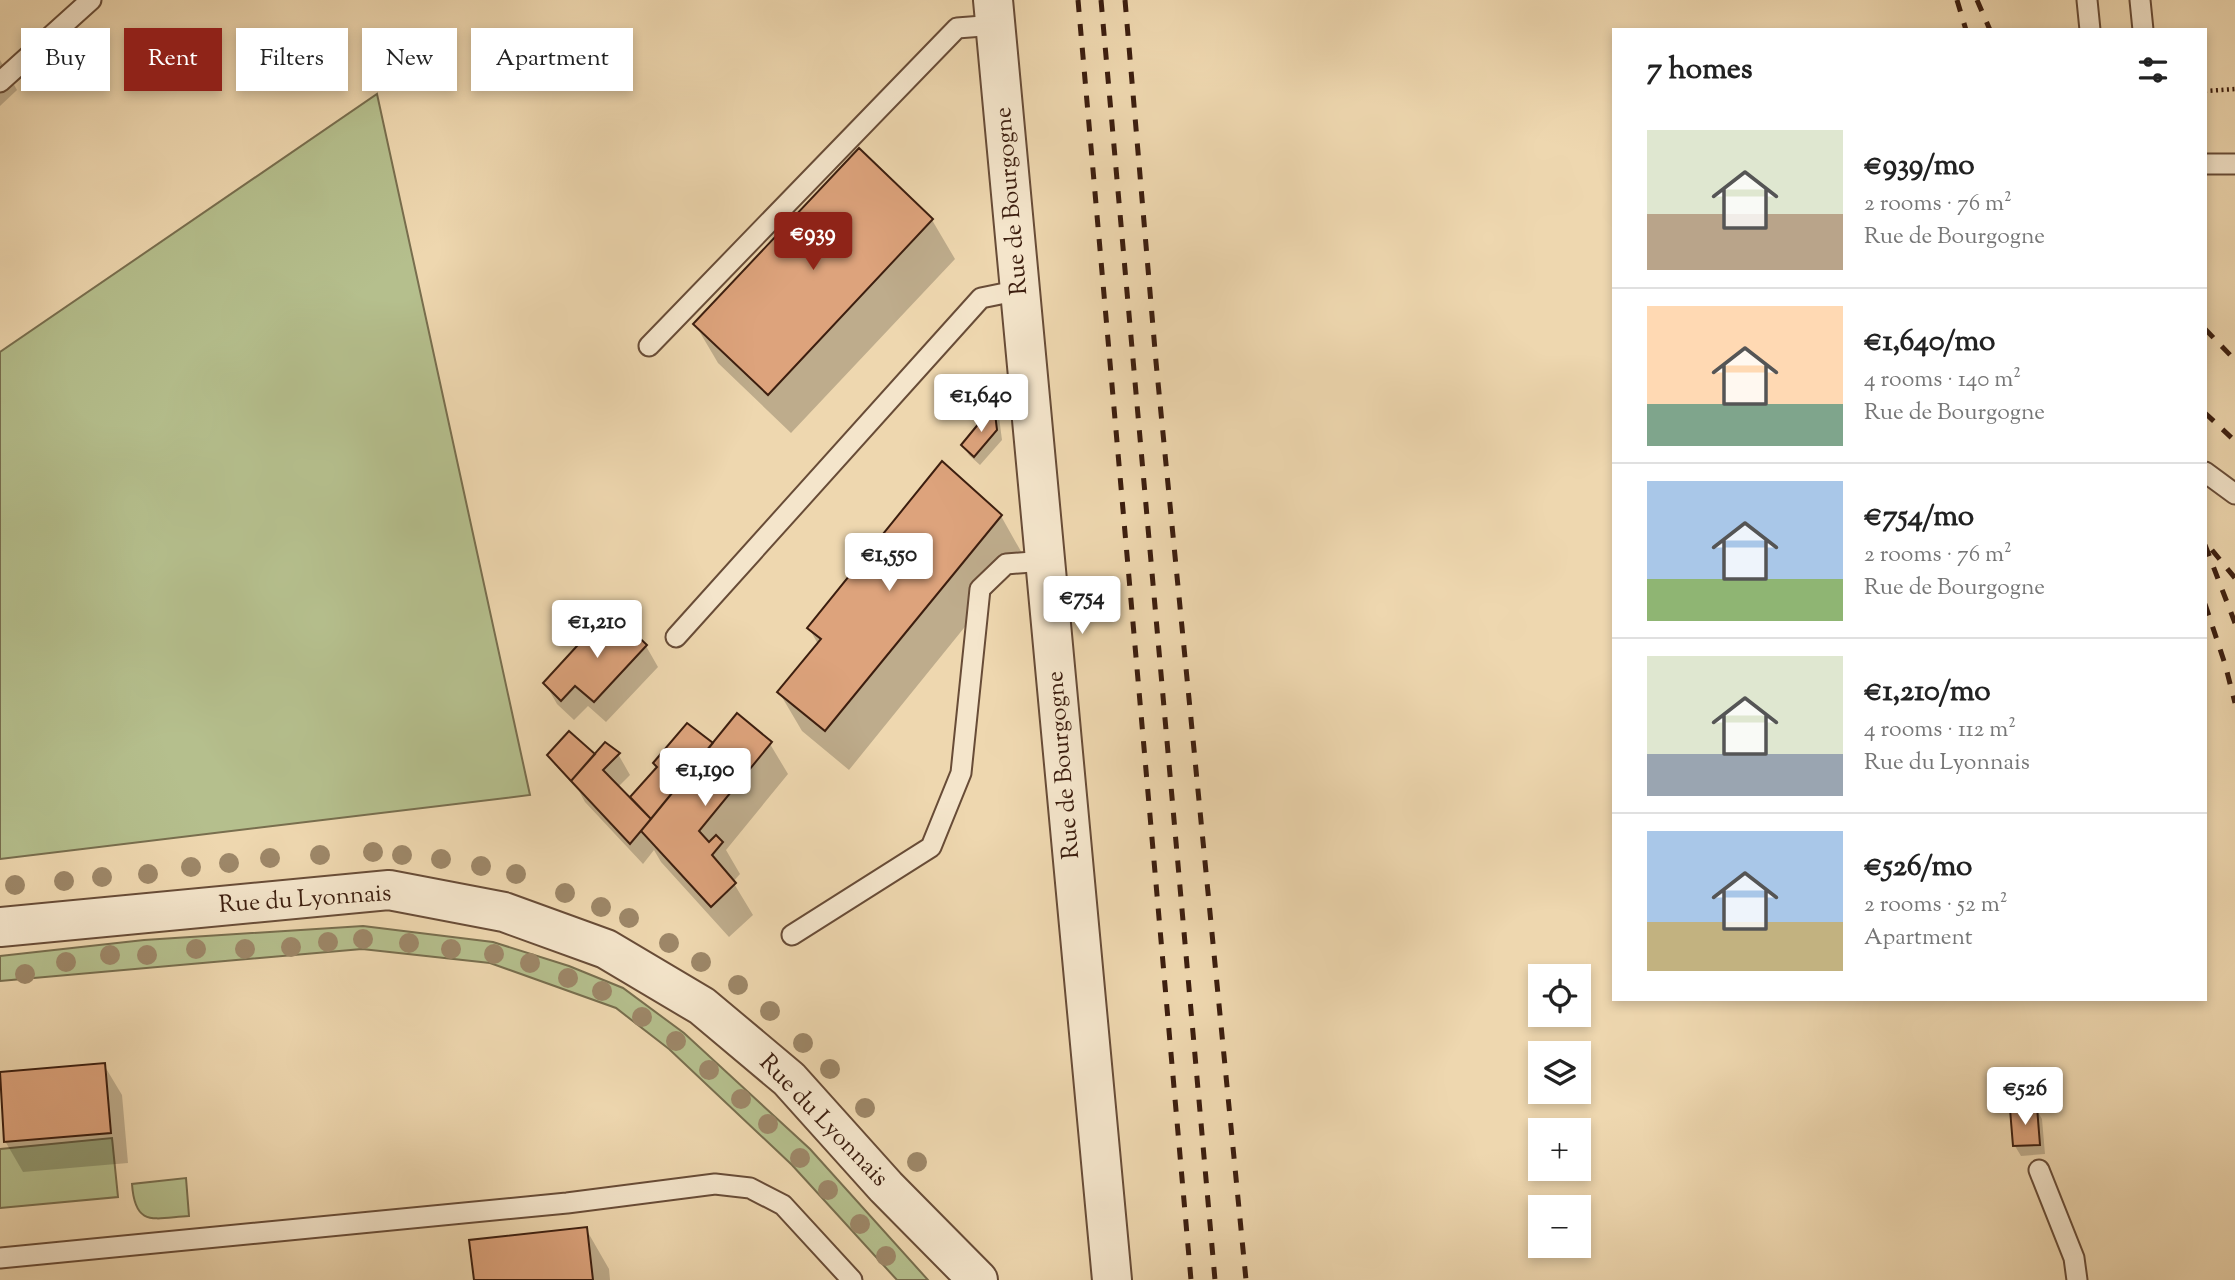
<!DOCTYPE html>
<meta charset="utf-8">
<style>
:root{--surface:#fff;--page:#f6f6f6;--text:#222;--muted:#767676;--line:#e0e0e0;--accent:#8f2418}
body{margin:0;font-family:"Sorts Mill Goudy",serif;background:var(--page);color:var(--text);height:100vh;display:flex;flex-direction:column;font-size:26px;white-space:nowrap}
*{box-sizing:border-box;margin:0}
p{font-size:23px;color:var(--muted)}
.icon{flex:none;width:38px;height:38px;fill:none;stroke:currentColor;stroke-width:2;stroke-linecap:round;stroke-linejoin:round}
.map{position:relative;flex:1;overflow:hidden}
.side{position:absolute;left:1612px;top:28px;width:595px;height:973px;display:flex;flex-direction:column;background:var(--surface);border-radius:0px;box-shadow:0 4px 10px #0003}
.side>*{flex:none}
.guide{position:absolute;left:21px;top:28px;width:665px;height:63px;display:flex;gap:14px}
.controls{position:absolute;left:1528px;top:964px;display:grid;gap:14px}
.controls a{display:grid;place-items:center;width:63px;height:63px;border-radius:0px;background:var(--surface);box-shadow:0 4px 10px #0003;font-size:35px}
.price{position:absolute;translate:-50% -60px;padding:0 16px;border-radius:7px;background:#fff;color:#222;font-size:23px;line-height:46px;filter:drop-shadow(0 2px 4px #0008)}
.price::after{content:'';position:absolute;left:50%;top:42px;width:21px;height:16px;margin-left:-10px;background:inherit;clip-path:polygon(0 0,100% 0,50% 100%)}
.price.on{background:var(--accent);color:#fff}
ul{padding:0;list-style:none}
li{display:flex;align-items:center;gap:21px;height:175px;padding:0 35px}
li+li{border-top:2px solid var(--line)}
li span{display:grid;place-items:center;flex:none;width:196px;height:140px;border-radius:0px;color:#555}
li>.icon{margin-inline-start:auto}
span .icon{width:84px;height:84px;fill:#fffc;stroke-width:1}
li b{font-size:30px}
h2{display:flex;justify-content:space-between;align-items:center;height:84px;padding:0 35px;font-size:30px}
.pill{padding:0 24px;border-radius:0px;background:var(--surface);box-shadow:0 4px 10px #0003;font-size:24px;line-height:63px}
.pill.on{background:var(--accent);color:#fff}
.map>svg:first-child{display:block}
.green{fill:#b5bf8d;stroke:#786e4e;stroke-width:2}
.shadow{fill:#0003}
.building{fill:#dda37c;stroke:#3c1e0f;stroke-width:2}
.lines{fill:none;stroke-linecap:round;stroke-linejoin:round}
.service-casing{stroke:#684c37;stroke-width:23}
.minor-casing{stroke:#684c37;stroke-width:42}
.path{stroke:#3c1e0f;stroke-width:4.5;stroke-dasharray:2 3.5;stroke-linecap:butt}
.service{stroke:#f4e5cb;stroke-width:19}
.minor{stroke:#f4e5cb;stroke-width:38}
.rail{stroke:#3c1e0f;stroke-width:5;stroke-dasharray:12 12;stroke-linecap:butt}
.tree{fill:#9d8768}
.labels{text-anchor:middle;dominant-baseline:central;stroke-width:5;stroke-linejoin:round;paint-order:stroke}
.street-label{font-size:24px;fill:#3c1e0f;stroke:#f4e5cb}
</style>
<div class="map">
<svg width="2235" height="1280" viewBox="0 0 2235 1280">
<rect width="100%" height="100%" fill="#eed7af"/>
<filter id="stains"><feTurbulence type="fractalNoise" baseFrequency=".00286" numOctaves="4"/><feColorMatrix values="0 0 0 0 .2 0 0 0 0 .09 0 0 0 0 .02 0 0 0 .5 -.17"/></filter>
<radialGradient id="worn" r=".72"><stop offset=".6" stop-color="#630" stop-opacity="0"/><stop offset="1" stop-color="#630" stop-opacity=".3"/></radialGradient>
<path class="green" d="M377 94 530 795 0 859V352Z
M363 926 493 942 569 966 623 988 684 1033 810 1149 928 1280H897L792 1165 669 1049 616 1008 490 963 362 949 0 981V956L144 940Z
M112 1138 118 1197 0 1208V1149Z
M186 1178 189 1216C154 1218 135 1228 132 1184Z"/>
<path class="shadow" d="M0 60 17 90 0 106Z
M932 220 955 259 791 433 718 363 695 324Z
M994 408 999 417 1002 440 980 465 969 455 963 445Z
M1001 516 1023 555 849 770 802 731 779 692 818 644 809 628Z
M646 646 658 667 606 722 588 706 574 720 557 704 545 683Z
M770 744 788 774 726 850 740 874 733 882 753 915 729 937 661 862 654 850 643 864 585 802 579 791 555 765 549 755 618 754 630 775 618 787 630 800 658 769 655 763 713 746Z
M104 1065 122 1095 128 1163 23 1172 5 1141 0 1074Z
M2036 1109 2042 1119 2045 1154 2021 1156 2015 1146 2012 1111Z
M586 1229 609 1269 610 1280H476Z"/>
<path class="building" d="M859 148 933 219 768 395 693 324Z
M994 405 997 430 974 457 961 445Z
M942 461 1002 515 825 731 777 692 821 639 807 628Z
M610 610 647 645 594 702 575 686 561 701 543 683Z
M737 713 772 742 699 831 709 842 716 835 723 842 712 855 736 883 711 907 641 831Z
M687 723 713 743 651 819 630 797 657 767 653 763Z
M569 731 595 754 571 781 547 755Z
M605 742 620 753 603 770 651 819 630 844 571 781Z
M105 1063 111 1133 4 1142 0 1072Z
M2037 1107 2040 1145 2013 1146 2010 1109Z
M587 1227 593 1280H474L469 1240Z"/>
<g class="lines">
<g class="service-casing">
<path id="service" d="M2087 0 2090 30
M2140 0 2143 30
M0 82 91 0
M2205 164H2235
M649 346 957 28 996 25
M2205 472 2235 494
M676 637 981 298 1020 290
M792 935 931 847 961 773 980 589 1006 564 1045 561
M2039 1170 2074 1258 2077 1280
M0 1258 567 1203 715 1184 750 1188 783 1205 852 1280"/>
</g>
<g class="minor-casing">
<path id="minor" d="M993 0 1112 1280
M0 927 389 890 504 912 606 949 702 1006 789 1079 886 1187 978 1280"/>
</g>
<path class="path" d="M2205 91 2235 89"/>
<use href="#service" class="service"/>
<use href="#minor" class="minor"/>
<path class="rail" d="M1078 0 1191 1280
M1101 0 1215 1280
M1125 0 1156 362 1246 1280
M1957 0 1966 30
M1977 0 1990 30
M2205 329 2235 360
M2205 413 2235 441
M2205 545 2235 623
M2212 550 2235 578
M2205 604 2225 664 2235 703"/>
</g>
<g class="tree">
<circle cx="373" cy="852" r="10"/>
<circle cx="320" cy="855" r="10"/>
<circle cx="402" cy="855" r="10"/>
<circle cx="270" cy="858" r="10"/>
<circle cx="441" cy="859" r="10"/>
<circle cx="229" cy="863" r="10"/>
<circle cx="481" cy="866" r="10"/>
<circle cx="191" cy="867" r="10"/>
<circle cx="148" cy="874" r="10"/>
<circle cx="516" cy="874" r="10"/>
<circle cx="102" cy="877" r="10"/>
<circle cx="64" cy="881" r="10"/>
<circle cx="15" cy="885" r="10"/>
<circle cx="565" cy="893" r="10"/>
<circle cx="601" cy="907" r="10"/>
<circle cx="629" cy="918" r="10"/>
<circle cx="363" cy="939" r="10"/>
<circle cx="328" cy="942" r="10"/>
<circle cx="409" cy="943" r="10"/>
<circle cx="669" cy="943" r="10"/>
<circle cx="291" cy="947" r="10"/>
<circle cx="196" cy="949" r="10"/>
<circle cx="245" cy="949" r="10"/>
<circle cx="451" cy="949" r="10"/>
<circle cx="494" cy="954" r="10"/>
<circle cx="110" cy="955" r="10"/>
<circle cx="147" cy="955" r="10"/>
<circle cx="66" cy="962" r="10"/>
<circle cx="701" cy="962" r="10"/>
<circle cx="530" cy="963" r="10"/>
<circle cx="25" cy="974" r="10"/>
<circle cx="568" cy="978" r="10"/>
<circle cx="738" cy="985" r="10"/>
<circle cx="602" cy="991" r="10"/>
<circle cx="770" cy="1011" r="10"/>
<circle cx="642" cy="1017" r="10"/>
<circle cx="676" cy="1041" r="10"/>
<circle cx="803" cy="1043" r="10"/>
<circle cx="830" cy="1069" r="10"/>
<circle cx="709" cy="1070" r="10"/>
<circle cx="741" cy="1099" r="10"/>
<circle cx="865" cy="1108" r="10"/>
<circle cx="768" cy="1124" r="10"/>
<circle cx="800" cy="1158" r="10"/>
<circle cx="917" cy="1162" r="10"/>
<circle cx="828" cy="1190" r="10"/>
<circle cx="860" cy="1224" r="10"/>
<circle cx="886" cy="1256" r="10"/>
</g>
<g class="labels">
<g class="street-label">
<text transform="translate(1012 201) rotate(-95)">Rue de Bourgogne</text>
<text transform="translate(1064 765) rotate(-95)">Rue de Bourgogne</text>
<text transform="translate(305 900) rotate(-4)">Rue du Lyonnais</text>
<text transform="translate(823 1121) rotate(46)">Rue du Lyonnais</text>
</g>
</g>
<rect width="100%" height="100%" filter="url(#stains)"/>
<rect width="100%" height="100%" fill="url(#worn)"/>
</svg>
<div class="controls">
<a><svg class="icon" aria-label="locate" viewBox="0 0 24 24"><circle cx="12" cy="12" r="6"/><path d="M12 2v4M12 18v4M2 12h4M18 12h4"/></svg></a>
<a><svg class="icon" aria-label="layers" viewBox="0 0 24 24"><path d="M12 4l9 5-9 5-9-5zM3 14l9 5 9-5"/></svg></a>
<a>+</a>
<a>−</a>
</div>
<b class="price on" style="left:813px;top:272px">€939</b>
<b class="price" style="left:981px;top:434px">€1,640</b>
<b class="price" style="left:889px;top:593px">€1,550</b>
<b class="price" style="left:1082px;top:636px">€754</b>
<b class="price" style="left:597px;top:660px">€1,210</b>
<b class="price" style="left:705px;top:808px">€1,190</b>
<b class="price" style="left:2025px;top:1127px">€526</b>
<div class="guide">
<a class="pill">Buy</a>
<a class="pill on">Rent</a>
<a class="pill">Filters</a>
<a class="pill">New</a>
<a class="pill">Apartment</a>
</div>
<section class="side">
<h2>7 homes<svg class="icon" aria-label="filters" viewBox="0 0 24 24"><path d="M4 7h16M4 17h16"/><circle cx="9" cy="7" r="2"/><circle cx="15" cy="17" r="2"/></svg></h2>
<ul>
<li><span style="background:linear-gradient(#dfe7d0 60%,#b9a48a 0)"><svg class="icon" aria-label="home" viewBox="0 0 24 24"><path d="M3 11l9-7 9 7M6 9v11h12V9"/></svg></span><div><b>€939/mo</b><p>2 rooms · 76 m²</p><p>Rue de Bourgogne</p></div></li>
<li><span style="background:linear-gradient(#ffd9b3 70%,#7fa58c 0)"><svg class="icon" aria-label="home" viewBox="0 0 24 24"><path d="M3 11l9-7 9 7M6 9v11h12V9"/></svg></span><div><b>€1,640/mo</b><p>4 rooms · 140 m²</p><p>Rue de Bourgogne</p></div></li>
<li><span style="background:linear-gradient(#a9c7e8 70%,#8fb573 0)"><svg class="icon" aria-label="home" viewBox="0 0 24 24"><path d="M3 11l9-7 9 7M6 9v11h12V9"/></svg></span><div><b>€754/mo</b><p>2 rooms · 76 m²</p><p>Rue de Bourgogne</p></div></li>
<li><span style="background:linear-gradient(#dfe7d0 70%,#9aa5b1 0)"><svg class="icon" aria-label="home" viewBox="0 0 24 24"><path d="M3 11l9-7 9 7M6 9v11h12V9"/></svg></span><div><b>€1,210/mo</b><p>4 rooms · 112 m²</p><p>Rue du Lyonnais</p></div></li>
<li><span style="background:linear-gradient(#a9c7e8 65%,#c2b280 0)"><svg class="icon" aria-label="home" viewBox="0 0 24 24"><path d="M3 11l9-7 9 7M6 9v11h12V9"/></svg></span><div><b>€526/mo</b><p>2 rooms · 52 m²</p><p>Apartment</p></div></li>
</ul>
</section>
</div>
